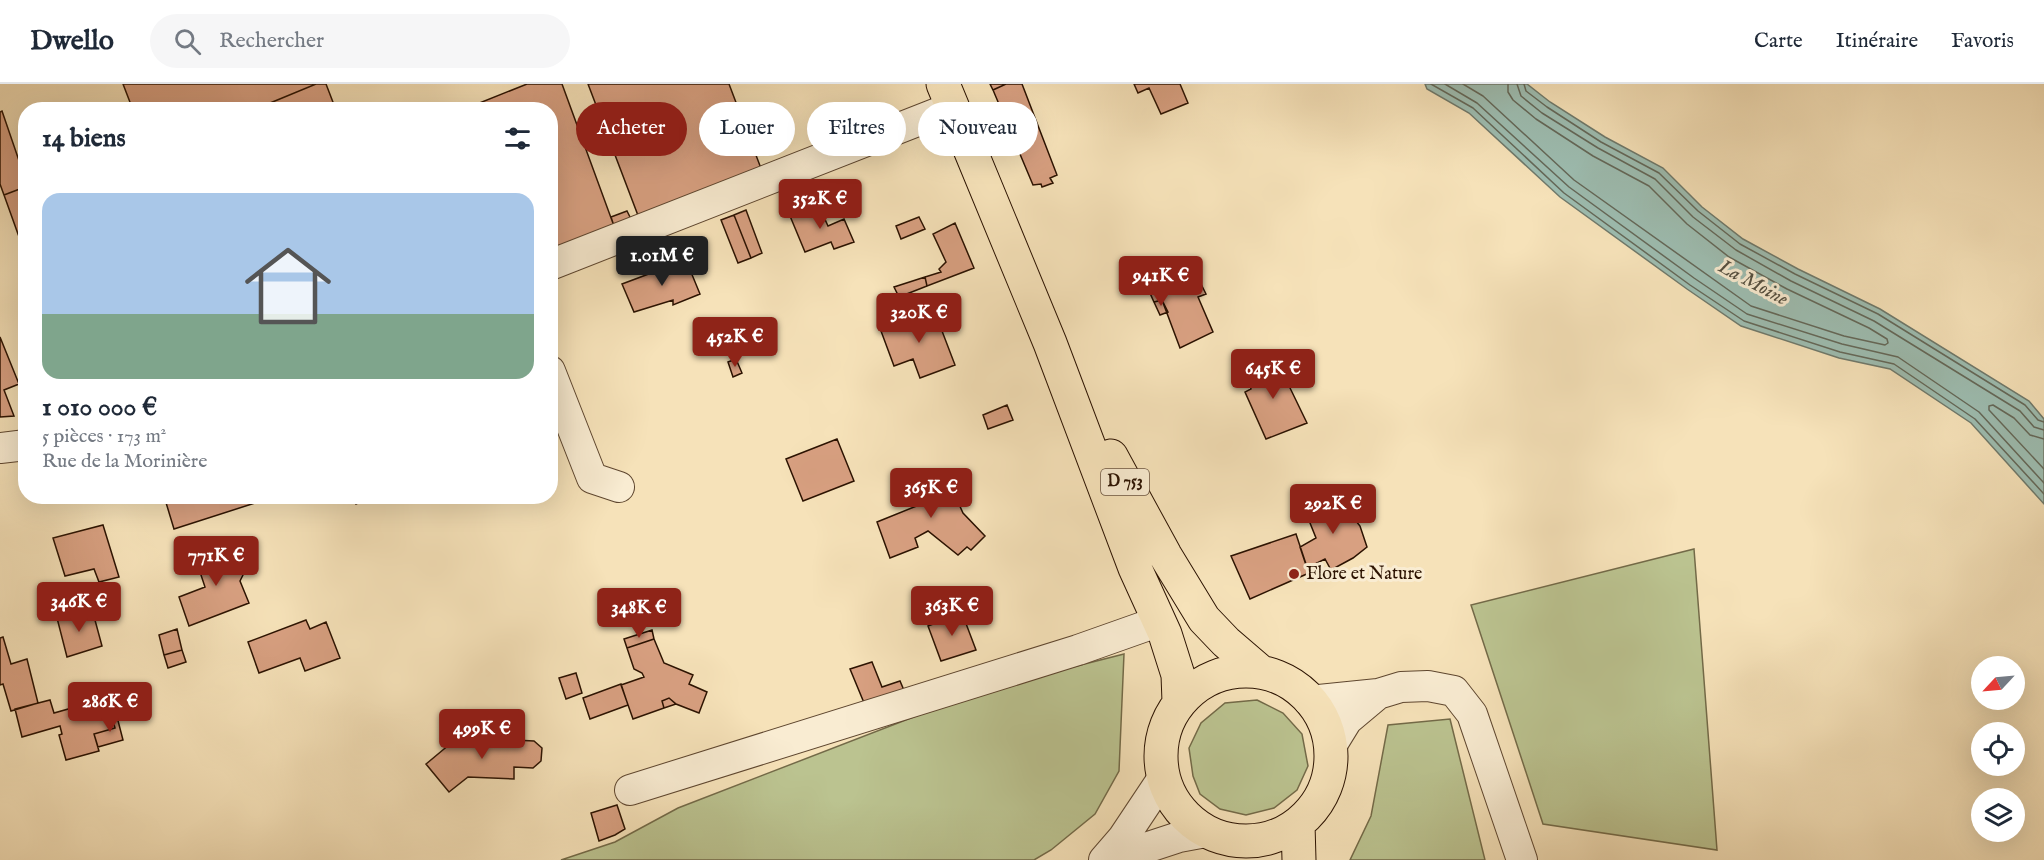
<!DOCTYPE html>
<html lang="fr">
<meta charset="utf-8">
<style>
:root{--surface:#fff;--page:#f6f6f7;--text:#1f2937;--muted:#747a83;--line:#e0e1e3;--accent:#8f2418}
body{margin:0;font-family:"IM FELL English",serif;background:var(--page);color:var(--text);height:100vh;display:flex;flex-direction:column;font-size:22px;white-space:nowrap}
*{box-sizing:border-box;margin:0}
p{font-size:20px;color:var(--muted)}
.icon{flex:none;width:33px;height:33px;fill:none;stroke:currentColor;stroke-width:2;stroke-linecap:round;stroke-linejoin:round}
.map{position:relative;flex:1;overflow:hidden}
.side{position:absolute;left:18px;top:18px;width:540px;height:402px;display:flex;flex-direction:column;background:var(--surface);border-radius:24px;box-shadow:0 6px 24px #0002}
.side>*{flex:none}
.guide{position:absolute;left:576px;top:18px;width:570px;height:54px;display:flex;gap:12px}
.needle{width:39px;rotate:244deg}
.buttons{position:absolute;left:1971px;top:572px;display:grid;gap:12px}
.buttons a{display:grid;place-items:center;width:54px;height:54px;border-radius:50%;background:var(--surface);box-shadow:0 6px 24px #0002;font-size:30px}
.price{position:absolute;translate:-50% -51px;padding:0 14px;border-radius:6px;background:var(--accent);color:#fff;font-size:20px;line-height:39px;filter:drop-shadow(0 2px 3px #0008)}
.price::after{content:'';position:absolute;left:50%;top:36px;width:18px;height:14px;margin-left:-9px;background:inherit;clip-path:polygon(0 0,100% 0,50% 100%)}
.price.on{background:#222;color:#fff}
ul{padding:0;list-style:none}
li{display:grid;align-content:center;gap:12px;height:318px;padding:0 24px}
li span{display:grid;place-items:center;height:186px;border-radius:18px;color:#555}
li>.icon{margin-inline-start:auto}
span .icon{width:108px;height:108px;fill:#fffc;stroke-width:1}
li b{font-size:26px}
h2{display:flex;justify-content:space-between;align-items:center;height:72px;padding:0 24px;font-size:26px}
.pill{padding:0 21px;border-radius:27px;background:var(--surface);box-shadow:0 6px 24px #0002;font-size:21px;line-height:54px}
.pill.on{background:var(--accent);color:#fff}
header{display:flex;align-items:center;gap:36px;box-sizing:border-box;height:84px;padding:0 30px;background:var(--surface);border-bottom:2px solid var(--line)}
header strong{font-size:28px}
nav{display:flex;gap:33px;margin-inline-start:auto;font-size:21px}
.search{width:420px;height:54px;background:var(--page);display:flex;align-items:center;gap:15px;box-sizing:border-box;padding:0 21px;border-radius:33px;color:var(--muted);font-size:22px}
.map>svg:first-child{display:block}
.green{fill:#bbc390;stroke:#736a48;stroke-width:1.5}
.water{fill:#9dbdb1;stroke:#6f796b;stroke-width:1.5}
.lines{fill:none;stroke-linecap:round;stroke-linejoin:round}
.shore{stroke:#646859;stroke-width:1.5}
.building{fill:#d8a081;stroke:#2b1201;stroke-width:1.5}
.minor-casing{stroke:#5e462f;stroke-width:32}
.major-casing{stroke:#2b1201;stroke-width:35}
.minor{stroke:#f9ecd2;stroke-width:30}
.major{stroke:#f6e2b9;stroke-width:33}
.poi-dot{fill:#8f2418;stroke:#f9ecd2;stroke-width:2}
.labels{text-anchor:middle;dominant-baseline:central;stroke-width:6;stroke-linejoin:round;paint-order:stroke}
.shield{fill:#f9ecd2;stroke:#695340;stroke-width:1.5}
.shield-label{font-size:16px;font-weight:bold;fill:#2b1201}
.poi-label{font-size:18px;fill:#2b1201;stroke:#f9ecd2;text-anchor:start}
.water-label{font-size:20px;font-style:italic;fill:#534e3f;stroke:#f9ecd2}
</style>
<header>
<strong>Dwello</strong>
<div class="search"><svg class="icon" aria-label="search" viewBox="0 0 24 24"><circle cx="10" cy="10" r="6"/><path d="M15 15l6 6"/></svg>Rechercher</div>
<nav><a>Carte</a><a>Itinéraire</a><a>Favoris</a></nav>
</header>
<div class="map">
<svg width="2044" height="776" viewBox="0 0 2044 776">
<rect width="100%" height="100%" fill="#f6e2b9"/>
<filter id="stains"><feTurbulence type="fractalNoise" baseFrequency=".00333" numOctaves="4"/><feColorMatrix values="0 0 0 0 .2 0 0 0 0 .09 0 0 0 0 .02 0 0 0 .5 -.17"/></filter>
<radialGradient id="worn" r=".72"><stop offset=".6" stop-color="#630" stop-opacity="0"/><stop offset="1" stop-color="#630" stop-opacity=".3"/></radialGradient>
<path class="green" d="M1694 465 1717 766 1543 740 1471 521Z
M1124 570 1119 687 1095 730 1051 766 1034 776H561L615 758 678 724 986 605Z
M1257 616 1283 629 1302 650 1308 682 1297 706 1274 724 1246 731 1220 725 1200 710 1193 692 1189 664 1201 639 1225 619Z
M1450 635 1485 776H1350L1371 732 1388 641Z"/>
<path class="water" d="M1425 0H1527L1550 18 1605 53 1663 84 1702 123 1743 155 1798 185 1880 225 2029 317 2044 335V420L1971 339 1890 285 1839 274 1741 242 1687 205 1560 113 1469 29 1427 5Z"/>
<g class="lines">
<path class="shore" d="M1431 0 1473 24 1564 109 1690 201 1744 237 1840 268 1894 280 1975 335 2044 410
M1445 0 1477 19 1569 103 1694 194 1747 230 1842 260 1898 273 1979 328 2044 399
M1463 0 1483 12 1574 96 1751 222 1844 252 1885 261 1888 259 1887 255 1869 244 1787 205 1729 173 1687 140 1649 102 1593 72 1536 35 1513 16 1508 8V0
M1517 0 1521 12 1542 29 1598 64 1655 95 1693 133 1736 166 1791 197 1874 237 2020 327 2034 343 2044 346
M1524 0 1526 7 1547 23 1601 58 1659 89 1698 127 1740 160 1795 190 1878 230 2025 321 2038 336 2044 338
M2044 355 2030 351 2014 334 1993 321 1989 322V326L2044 385"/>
</g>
<path class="building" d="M123 0H316L253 26H133Z
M316 0H326L336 26H253Z
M527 0H562L614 142 550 168V26H462Z
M588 0H729L762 87 639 134Z
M990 0H1006L993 6Z
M1006 0H1022L1057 91 1050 94 1053 99 1042 103 1041 100 1033 101 993 6Z
M1134 0H1180L1188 19 1161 30 1149 4 1138 9Z
M2 27 26 97 25 103 4 111 0 100V28Z
M25 103 26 147 18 150 4 111Z
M819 122 828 142 844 135 854 158 834 165 831 158 805 168 790 132Z
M746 126 762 169 751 174 734 131Z
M627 127 631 135 614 142 611 133Z
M734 131 751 174 738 179 721 136Z
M919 133 925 145 901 155 896 142Z
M955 139 974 184 927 202 925 193 941 188 939 185 946 178 933 150Z
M26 147V165L24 166 18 150Z
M686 176 700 210 673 221V216L634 228 622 200Z
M1180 183 1186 195 1196 190 1206 210 1198 213 1213 248 1180 264 1162 216 1154 218 1145 198Z
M925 193 927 202 899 213 894 203Z
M1162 216 1168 228 1160 231 1154 218Z
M934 226 955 281 920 294 913 275 894 282 881 247Z
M0 253 19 300 4 306 14 332 0 333Z
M736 275 742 289 733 293 728 278Z
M1276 275 1307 339 1266 355 1245 308 1251 305 1245 288Z
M1007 321 1013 336 988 345 983 331Z
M837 355 854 397 803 417 786 375Z
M943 385 963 429 985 452 971 466 967 463 958 471 928 447 915 454 918 463 890 474 877 438 919 421 911 397Z
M164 412H253L255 419 174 445Z
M353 412H374L356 420Z
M1337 413 1360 442 1367 463 1353 474 1331 486 1325 475 1307 484 1300 463 1316 454 1304 424Z
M103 441 119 493 99 498 94 485 65 492 53 454Z
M1296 450 1309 489 1250 515 1231 472Z
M235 461 245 487 240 497 249 519 189 542 179 513 205 503 196 476Z
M92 525 102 562 67 573 57 534Z
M962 529 976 566 941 577 928 542Z
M306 536 310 545 326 538 340 574 305 587 300 574 259 589 248 558Z
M177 545 182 566 164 571 159 551Z
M652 546 654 555 627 564 624 555Z
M3 553 11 580 27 575 38 619 11 627 3 600 0 601V554Z
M654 555 664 579 693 591 689 600 707 608 699 629 676 620 669 614 662 617 664 624 633 635 621 601 644 593 642 589 634 585 627 564Z
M182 566 186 578 168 584 164 571Z
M872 578 882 603 900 597 906 611 867 626 850 585Z
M576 589 582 609 566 615 559 594Z
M621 600 628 621 590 635 583 614Z
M107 614 115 644 94 650 99 667 66 676 59 651 62 650 60 642 22 653 15 625 50 616 54 629Z
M669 614 676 620 664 624 662 617Z
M115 625 123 656 98 663 94 650 115 644 110 626Z
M468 645 480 658 515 660V656L534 657 542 664 541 677 533 684 514 683V695L468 693 449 708 426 680Z
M617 721 625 745 615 751 599 757 591 729Z"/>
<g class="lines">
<g class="minor-casing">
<path id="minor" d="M550 181 953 23
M550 287 592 394 619 403
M0 364 26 361
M1309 617 1378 610 1401 603 1428 602 1454 607 1472 630 1522 776
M1331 662 1347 636 1378 610
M630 706 1078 566 1160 537
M1104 776 1123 754 1163 694
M1109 776 1179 753 1206 748"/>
</g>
<g class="major-casing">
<path id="major" d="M943 0 1050 259 1135 484 1165 550 1178 591 1179 618
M1111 372 1165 471 1204 535 1226 558 1261 588
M1161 672a85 85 0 1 1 170 0a85 85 0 1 1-170 0Z
M1298 740 1299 776"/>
</g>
<use href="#minor" class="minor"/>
<use href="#major" class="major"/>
</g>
<circle class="poi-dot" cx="1294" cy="490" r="6"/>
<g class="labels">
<rect class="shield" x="1101" y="385" width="48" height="26" rx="4.5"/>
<g class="shield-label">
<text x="1125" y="398">D 753</text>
</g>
<g class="poi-label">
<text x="1306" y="490">Flore et Nature</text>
</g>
<g class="water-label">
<text transform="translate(1753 199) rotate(28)">La Moine</text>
</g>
</g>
<rect width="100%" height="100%" filter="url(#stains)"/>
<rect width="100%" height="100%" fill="url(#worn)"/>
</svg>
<div class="buttons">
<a><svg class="needle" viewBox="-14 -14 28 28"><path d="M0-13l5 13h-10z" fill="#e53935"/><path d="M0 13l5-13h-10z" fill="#747a83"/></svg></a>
<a><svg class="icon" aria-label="locate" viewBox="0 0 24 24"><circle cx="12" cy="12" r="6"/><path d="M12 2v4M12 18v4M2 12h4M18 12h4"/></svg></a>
<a><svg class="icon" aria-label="layers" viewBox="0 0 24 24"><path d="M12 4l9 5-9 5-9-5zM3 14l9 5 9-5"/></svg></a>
</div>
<b class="price" style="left:820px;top:146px">352K €</b>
<b class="price on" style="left:662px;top:203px">1.01M €</b>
<b class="price" style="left:1161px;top:223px">941K €</b>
<b class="price" style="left:919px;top:260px">320K €</b>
<b class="price" style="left:735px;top:284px">452K €</b>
<b class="price" style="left:1273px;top:316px">645K €</b>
<b class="price" style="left:931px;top:435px">365K €</b>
<b class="price" style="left:1333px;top:451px">292K €</b>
<b class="price" style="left:216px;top:503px">771K €</b>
<b class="price" style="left:79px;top:549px">346K €</b>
<b class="price" style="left:952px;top:553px">363K €</b>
<b class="price" style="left:639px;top:555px">348K €</b>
<b class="price" style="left:110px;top:649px">286K €</b>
<b class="price" style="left:482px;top:676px">499K €</b>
<div class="guide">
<a class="pill on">Acheter</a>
<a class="pill">Louer</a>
<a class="pill">Filtres</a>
<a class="pill">Nouveau</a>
</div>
<section class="side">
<h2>14 biens<svg class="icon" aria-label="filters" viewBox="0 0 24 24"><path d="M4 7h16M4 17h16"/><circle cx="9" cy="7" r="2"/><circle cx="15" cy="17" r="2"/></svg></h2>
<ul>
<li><span style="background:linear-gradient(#a9c7e8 65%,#7fa58c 0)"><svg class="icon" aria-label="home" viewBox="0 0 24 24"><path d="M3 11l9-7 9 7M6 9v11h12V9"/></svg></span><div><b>1 010 000 €</b><p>5 pièces · 173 m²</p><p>Rue de la Morinière</p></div></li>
</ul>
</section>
</div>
